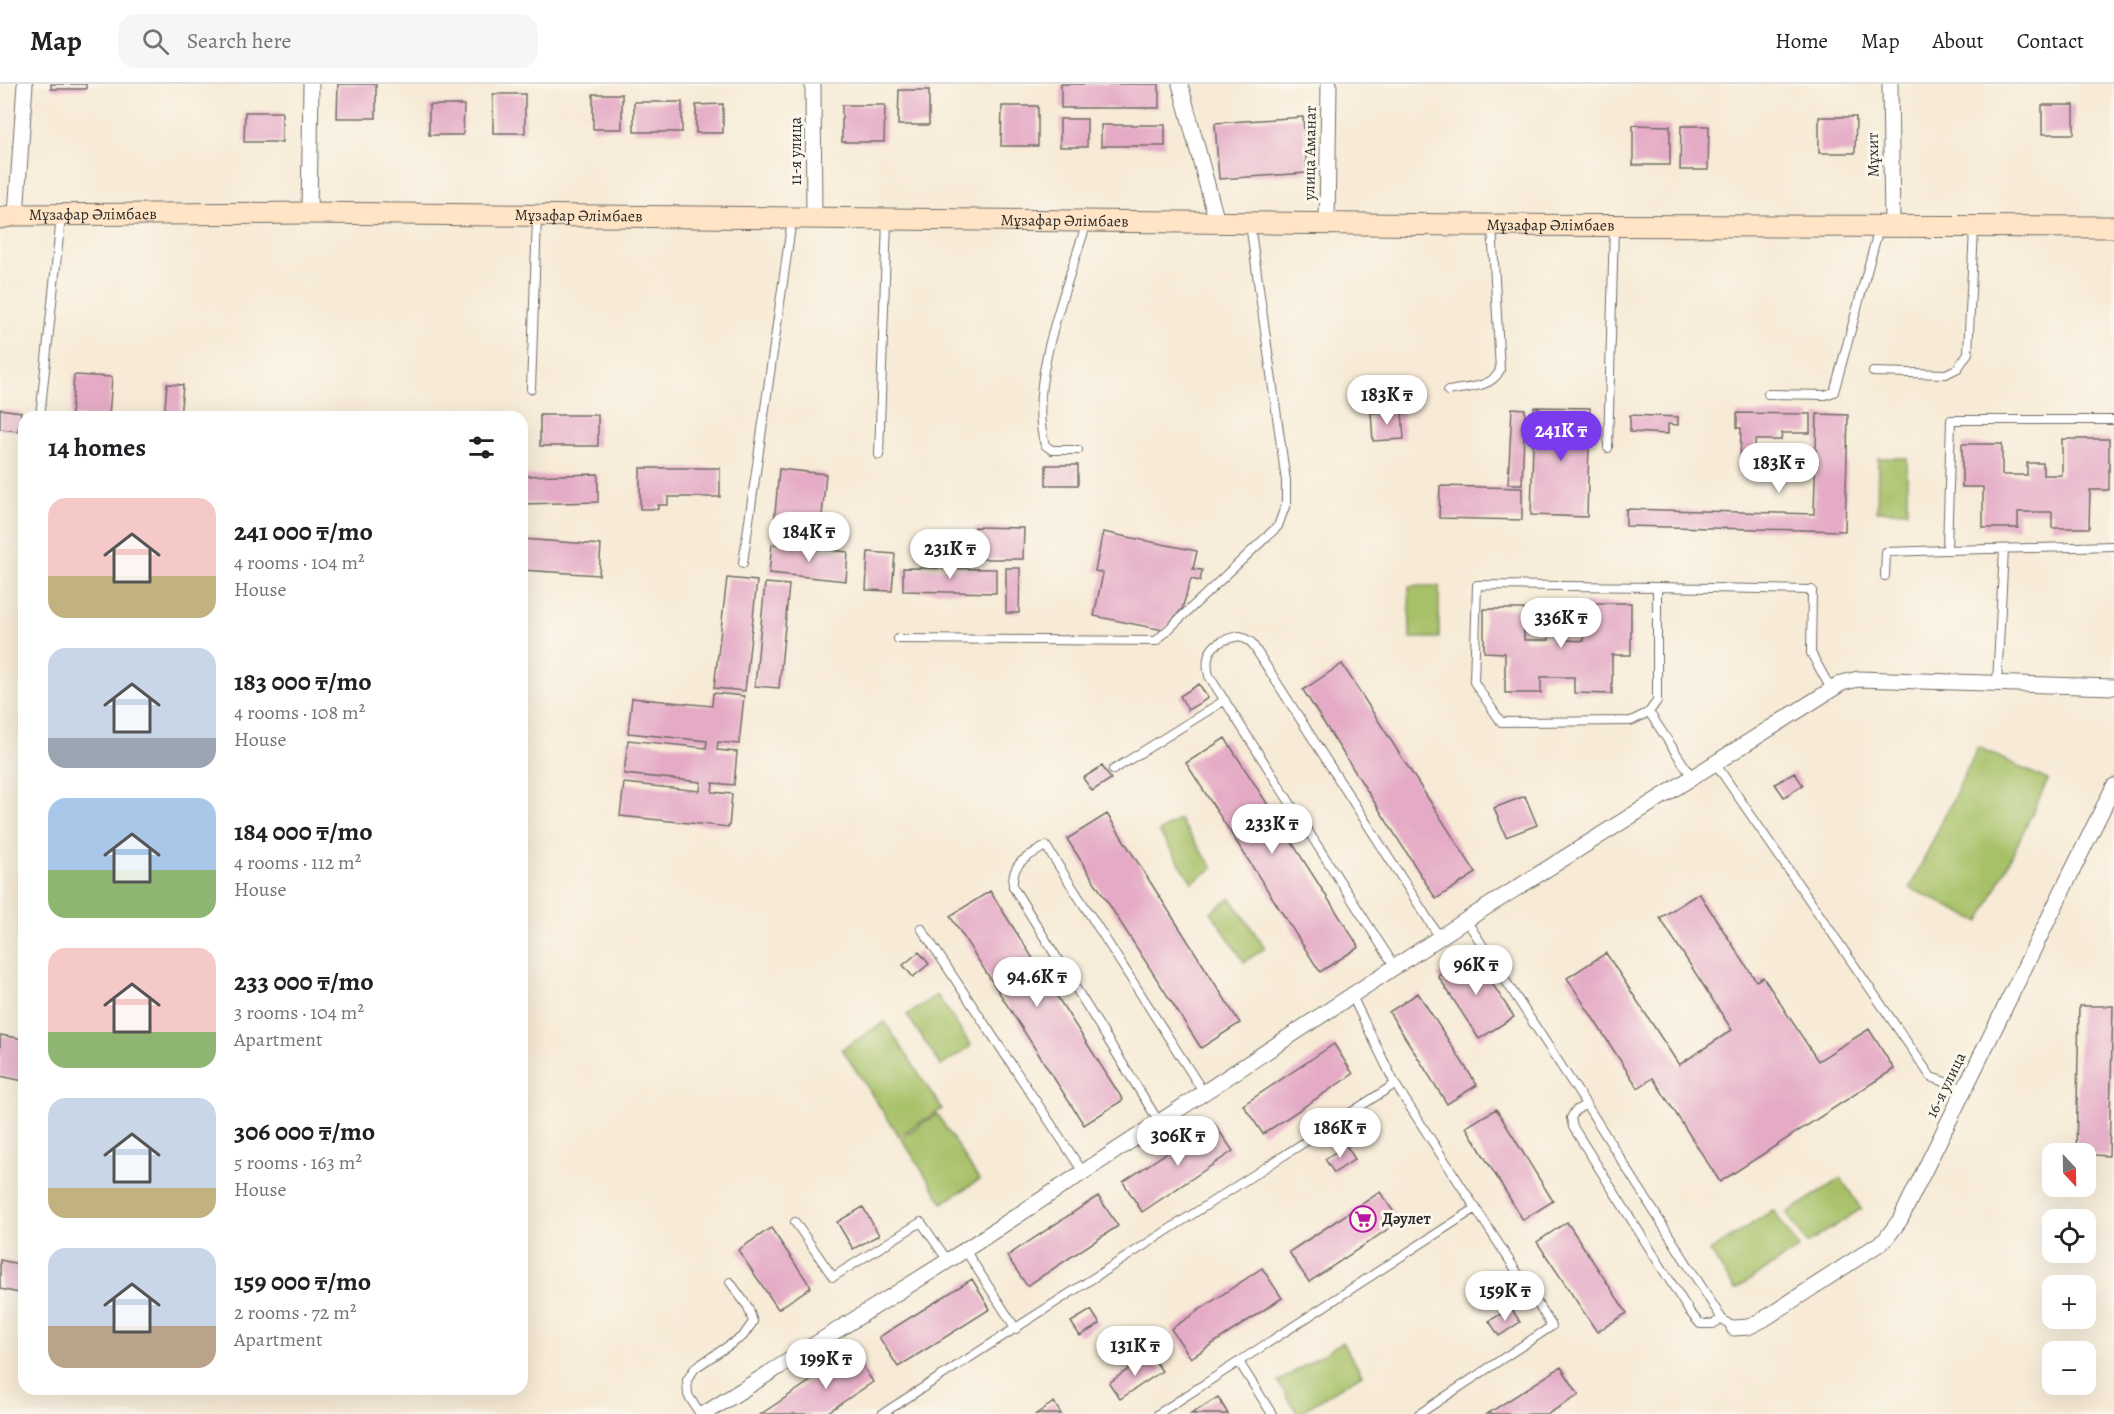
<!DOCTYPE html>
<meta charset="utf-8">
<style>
:root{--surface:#fff;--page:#f6f6f6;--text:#202124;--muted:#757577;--line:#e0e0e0;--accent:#7c3aed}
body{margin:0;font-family:Alegreya,serif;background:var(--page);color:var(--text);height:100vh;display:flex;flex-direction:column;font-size:22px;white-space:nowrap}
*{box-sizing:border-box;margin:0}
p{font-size:20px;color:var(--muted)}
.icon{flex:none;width:33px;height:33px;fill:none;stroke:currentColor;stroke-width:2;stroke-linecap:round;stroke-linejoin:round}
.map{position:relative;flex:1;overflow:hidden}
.panel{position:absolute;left:18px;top:327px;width:510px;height:984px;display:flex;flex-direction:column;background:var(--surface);border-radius:18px;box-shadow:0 6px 24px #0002}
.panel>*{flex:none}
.needle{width:39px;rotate:158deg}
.buttons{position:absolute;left:2042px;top:1059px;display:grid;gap:12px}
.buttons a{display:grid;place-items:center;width:54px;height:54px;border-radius:12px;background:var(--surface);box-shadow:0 6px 24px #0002;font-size:30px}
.price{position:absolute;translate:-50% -51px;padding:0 14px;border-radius:21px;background:#fff;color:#222;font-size:20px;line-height:39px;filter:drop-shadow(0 2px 3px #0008)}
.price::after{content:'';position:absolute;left:50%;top:36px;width:18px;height:14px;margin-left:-9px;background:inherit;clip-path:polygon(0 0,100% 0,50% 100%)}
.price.on{background:var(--accent);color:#fff}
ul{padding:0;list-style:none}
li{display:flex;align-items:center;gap:18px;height:150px;padding:0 30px}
li span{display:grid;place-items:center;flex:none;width:168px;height:120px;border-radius:18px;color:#555}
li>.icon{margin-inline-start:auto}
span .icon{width:72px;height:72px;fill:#fffc;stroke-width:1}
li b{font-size:26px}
h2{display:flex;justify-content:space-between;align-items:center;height:72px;padding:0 30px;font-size:26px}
header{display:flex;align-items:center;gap:36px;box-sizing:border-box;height:84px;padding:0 30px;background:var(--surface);border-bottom:2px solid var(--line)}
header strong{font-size:28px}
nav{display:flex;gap:33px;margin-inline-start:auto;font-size:21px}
.search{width:420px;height:54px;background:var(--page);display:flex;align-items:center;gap:15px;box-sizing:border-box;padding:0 21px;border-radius:18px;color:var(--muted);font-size:22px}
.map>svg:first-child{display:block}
.green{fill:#a7c167;stroke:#697649;stroke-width:1.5}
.building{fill:#e5abc6}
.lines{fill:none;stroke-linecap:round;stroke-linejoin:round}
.lane-casing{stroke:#726e67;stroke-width:10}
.street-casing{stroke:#726e67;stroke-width:17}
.secondary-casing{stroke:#726e67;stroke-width:23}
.lane{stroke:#fff;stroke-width:8}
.street{stroke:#fff;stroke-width:15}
.secondary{stroke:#ffe4c6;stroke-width:21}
.labels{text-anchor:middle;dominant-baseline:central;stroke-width:6;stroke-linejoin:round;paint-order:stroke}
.street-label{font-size:16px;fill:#2b2b2b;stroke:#fbf7ec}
.poi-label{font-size:16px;font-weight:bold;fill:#2b2b2b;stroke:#fbf7ec;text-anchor:start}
</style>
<header>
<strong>Map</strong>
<div class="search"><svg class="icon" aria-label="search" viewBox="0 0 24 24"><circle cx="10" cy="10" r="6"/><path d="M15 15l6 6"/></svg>Search here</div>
<nav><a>Home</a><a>Map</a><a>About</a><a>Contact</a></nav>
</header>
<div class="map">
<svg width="2114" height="1330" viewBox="0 0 2114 1330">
<rect width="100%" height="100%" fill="#fbf7ec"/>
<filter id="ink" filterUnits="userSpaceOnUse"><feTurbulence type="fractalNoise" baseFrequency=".0167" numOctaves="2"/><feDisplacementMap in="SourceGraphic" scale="12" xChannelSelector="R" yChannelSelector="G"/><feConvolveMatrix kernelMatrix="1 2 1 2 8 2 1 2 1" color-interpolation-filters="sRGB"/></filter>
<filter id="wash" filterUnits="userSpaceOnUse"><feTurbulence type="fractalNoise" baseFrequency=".008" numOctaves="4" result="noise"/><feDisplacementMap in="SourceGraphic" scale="24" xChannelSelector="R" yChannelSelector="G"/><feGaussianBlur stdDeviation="1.35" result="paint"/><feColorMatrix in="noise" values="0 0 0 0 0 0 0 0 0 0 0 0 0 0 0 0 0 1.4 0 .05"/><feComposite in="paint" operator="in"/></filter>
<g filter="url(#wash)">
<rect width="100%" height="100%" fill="#f7ead6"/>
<path class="green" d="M1878 374H1907V427H1877Z
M1409 502H1439V554H1410Z
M1978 663 2048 696 1980 838 1910 804Z
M1179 735 1213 784 1192 798 1159 748Z
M1231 814 1265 864 1244 878 1211 828Z
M937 911 971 962 941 982 907 931Z
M885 938 942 1025 899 1052 842 965Z
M937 1030 979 1096 943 1119 901 1054Z
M1841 1094 1861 1125 1807 1160 1787 1129Z
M1773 1126 1799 1164 1735 1206 1710 1167Z
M1342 1258 1362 1290 1298 1330 1278 1298Z"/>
<g id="blocks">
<path class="building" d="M51 0H86V5H51Z
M338 0H376V34H337Z
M1061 0H1159V24H1061Z
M899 6H929V41H898Z
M493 10H525V49H493Z
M593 10H622V45H593Z
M634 18H682V48H634Z
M723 20V49H696V21Z
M429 21H464L463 51H429Z
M842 21H885L884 58H842Z
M2042 21H2074V50H2042Z
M1002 22H1038V62H1001Z
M245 28H282V58H244Z
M1303 33 1307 89 1219 95 1215 39Z
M1819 33H1856L1855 69H1819Z
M1060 35H1087V63H1060Z
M1101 41H1165V62H1101Z
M1633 41 1670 42V81H1633Z
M1681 42H1709L1708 86H1680Z
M74 291 112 293 109 333H71Z
M167 300 183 301 180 333H164Z
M1534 323 1590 324 1587 433 1531 431Z
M1512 324 1525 325 1522 400H1508Z
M0 325 21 328 18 347 0 345Z
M1402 327 1404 355 1373 357 1371 329Z
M1737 329 1810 330V349H1782L1781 356H1755V384H1740L1741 344H1737Z
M1817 330 1848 331 1845 447 1626 442V425L1814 430Z
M540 331H598V362H540Z
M1630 331 1678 333V341L1668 340V350L1630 348Z
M2062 355H2109V406H2090L2089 444H2052V428H2018V444H1983V403H1962V360H2002V391H2027V379H2043V391H2062Z
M1046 381H1078V401H1046Z
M640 384H720V413H668V421H658V425H640Z
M779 385 826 390 822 432 788 429 786 442 774 440Z
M598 390V418L522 420V392Z
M1440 402 1522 404V436L1439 434Z
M974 443 1024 444 1023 475H973Z
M1103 448 1197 467 1193 485 1202 486 1200 497 1191 495 1182 525 1163 546 1094 532 1103 489 1095 487Z
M522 455 601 461 599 491 522 486Z
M772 460 848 468 846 497 769 489Z
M868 468 895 470 892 507 866 506Z
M903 484 996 485V509L903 507Z
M1006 484H1020L1019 529H1006Z
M727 494 757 497 745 607 714 604Z
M765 499 789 501 779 604 755 602Z
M1584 519H1631V571H1612V610L1574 609V593H1541V609H1505V569L1484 568V525H1524V556H1549V544H1565V556L1584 557Z
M1342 580 1476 789 1436 815 1303 606Z
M1199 600 1208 614 1188 626 1180 612Z
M713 609 744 612 739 660 718 658 717 666 737 668 734 701 713 699 712 708 732 710 729 743 620 732 624 699 700 707 701 698 624 690 628 656 706 664 707 657 628 649 632 614 712 622Z
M1225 654 1359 863 1320 888 1186 679Z
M1102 682 1111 695 1092 707 1083 694Z
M1794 688 1803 701 1784 713 1775 700Z
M1525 712 1537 741 1506 753 1494 724Z
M1107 730 1240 939 1201 964 1067 755Z
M990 807 1123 1016 1084 1041 950 832Z
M1699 809 1756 897 1763 893 1818 977 1869 945 1894 985 1720 1098 1653 994 1638 1004 1567 894 1606 869 1679 981 1732 946 1660 834Z
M919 868 929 880 913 893 903 881Z
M1473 870 1514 933 1479 955 1438 892Z
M1418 909 1477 1001 1447 1020 1389 928Z
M2079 922H2113L2109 1072 2076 1070Z
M0 951 24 955V997L0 992Z
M1334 960 1353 990 1263 1050 1243 1021Z
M1496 1025 1553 1117 1523 1136 1466 1043Z
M1213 1038 1233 1067 1142 1128 1123 1098Z
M1346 1061 1355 1075 1334 1089 1325 1075Z
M1380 1108 1400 1137 1309 1198 1289 1168Z
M1098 1112 1118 1142 1027 1202 1007 1172Z
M863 1123 879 1151 853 1165 837 1138Z
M1567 1138 1627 1229 1597 1248 1537 1158Z
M771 1144 811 1203 778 1225 738 1166Z
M0 1176 24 1181V1210L0 1205Z
M1262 1184 1282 1214 1191 1274 1171 1245Z
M972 1195 990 1225 898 1283 879 1253Z
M1511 1224 1520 1238 1499 1252 1489 1237Z
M1091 1226 1100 1240 1080 1252 1071 1238Z
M854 1268 873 1298 825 1330H761Z
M1150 1270 1162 1287 1120 1315 1109 1299Z
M1561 1283 1579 1311 1548 1330H1487Z
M1218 1313 1228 1330H1191Z
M1054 1318 1061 1330H1036Z"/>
</g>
</g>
<g filter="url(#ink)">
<use href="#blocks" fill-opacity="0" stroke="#726e67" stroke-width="1.5"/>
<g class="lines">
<g class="lane-casing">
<path id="lane" d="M1873 288 1946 290 1958 284 1968 269 1974 145
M531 305 537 133
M1448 307C1467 303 1492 304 1500 286L1492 142
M1768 310 1825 311 1834 308 1879 144
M40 333 61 133
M2114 336H1951L1947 466 2114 462
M1608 364 1614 142
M1078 366H1052L1045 361C1026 302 1069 197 1087 138
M879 371 887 136
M743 479 792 135
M1885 492 1886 468 1947 466
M1477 501 1657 503V617L1649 628 1631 637 1501 638 1474 598Z
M1657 503 1812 506 1811 569 1831 605
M898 555 1156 557 1278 442 1286 420V397L1250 140
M1997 599 2004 466
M1649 628 1692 693
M1715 679 1931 993 1964 1005
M1113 686 1225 616
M1466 836 1586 1020 1722 1235 1734 1244
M921 844 1083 1088
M1395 883 1209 592C1203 566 1215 556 1240 552L1251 558 1440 854
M1352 912 1395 1000 1552 1242 1419 1330
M1586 1020 1575 1027 1571 1034 1573 1043 1689 1227 1700 1240H1713L1722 1235
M1159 1038 1013 803C1011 778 1027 773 1046 762L1204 1009
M795 1138 833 1193 921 1138 948 1177
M965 1166 1016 1245
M1239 1278 1272 1330
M700 1330 688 1311 687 1296 695 1284 743 1252 753 1238 748 1223 730 1198
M882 1330 1395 1000
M1158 1330 1476 1124"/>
</g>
<g class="street-casing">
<path id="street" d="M813 0 814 134
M1180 0 1217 138
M1890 0 1892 140
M309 129 311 0
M16 131 25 0
M1327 139 1329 0
M1734 1244 1748 1243 1764 1235 1885 1156 1900 1136 2114 702
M704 1330 965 1166 1466 836 1842 599 1858 595 2114 603"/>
</g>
<g class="secondary-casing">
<g id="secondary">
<path id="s1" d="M0 134 16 131 309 129 1467 141 2114 143"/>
</g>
</g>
<use href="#lane" class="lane"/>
<use href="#street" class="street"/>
<use href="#secondary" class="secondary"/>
</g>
</g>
<defs>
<g id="supermarket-ring" transform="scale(1.35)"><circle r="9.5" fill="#fbf7ec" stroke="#b5179e" stroke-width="1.5"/><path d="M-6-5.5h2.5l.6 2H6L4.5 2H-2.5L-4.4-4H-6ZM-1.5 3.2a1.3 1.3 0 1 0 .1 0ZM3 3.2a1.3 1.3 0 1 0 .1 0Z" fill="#b5179e"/></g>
</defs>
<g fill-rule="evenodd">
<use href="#supermarket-ring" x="1363" y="1135"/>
</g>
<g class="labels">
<g class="street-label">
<text transform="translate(796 67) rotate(-90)">11-я улица</text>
<text transform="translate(1310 69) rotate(-89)">улица Аманат</text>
<text transform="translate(1873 71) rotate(-91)">Мұхит</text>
<text stroke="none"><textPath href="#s1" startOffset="93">Мұзафар Әлімбаев</textPath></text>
<text stroke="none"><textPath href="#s1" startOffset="579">Мұзафар Әлімбаев</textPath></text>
<text stroke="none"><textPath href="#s1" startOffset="1065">Мұзафар Әлімбаев</textPath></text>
<text stroke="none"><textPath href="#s1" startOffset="1551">Мұзафар Әлімбаев</textPath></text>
<text transform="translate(1946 1001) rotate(-64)">16-я улица</text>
</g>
<g class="poi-label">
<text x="1382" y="1135">Дәулет</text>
</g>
</g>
</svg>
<div class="buttons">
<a><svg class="needle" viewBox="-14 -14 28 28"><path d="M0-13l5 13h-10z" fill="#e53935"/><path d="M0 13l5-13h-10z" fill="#757577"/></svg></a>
<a><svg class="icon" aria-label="locate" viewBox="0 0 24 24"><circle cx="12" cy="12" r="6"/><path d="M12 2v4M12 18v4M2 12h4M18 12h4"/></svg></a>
<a>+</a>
<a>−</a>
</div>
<b class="price" style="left:1387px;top:342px">183K ₸</b>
<b class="price on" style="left:1561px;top:378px">241K ₸</b>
<b class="price" style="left:1779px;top:410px">183K ₸</b>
<b class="price" style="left:809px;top:479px">184K ₸</b>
<b class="price" style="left:950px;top:496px">231K ₸</b>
<b class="price" style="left:1561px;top:565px">336K ₸</b>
<b class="price" style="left:1272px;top:771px">233K ₸</b>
<b class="price" style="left:1476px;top:912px">96K ₸</b>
<b class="price" style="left:1037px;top:924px">94.6K ₸</b>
<b class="price" style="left:1340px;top:1075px">186K ₸</b>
<b class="price" style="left:1178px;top:1083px">306K ₸</b>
<b class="price" style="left:1505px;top:1238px">159K ₸</b>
<b class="price" style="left:1135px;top:1293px">131K ₸</b>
<b class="price" style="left:826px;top:1306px">199K ₸</b>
<section class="panel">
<h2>14 homes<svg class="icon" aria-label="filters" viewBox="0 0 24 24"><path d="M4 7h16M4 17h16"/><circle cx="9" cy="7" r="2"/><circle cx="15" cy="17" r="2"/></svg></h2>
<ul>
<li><span style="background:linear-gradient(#f6c9c9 65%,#c2b280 0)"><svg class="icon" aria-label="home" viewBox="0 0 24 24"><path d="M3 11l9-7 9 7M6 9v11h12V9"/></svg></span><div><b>241 000 ₸/mo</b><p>4 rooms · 104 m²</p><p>House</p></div></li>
<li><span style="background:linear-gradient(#c9d6e8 75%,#9aa5b1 0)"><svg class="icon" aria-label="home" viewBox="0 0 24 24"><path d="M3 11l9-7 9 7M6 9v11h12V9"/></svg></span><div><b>183 000 ₸/mo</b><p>4 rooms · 108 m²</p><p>House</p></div></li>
<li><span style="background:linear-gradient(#a9c7e8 60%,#8fb573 0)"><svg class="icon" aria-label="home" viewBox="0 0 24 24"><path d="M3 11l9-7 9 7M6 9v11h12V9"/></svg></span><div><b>184 000 ₸/mo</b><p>4 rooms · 112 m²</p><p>House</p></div></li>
<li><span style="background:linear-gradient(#f6c9c9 70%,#8fb573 0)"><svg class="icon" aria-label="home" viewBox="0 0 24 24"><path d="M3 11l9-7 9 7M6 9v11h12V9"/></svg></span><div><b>233 000 ₸/mo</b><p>3 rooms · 104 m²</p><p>Apartment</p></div></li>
<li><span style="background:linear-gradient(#c9d6e8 75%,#c2b280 0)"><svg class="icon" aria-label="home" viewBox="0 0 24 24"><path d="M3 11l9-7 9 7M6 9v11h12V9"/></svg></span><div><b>306 000 ₸/mo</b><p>5 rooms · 163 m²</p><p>House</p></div></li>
<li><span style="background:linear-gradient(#c9d6e8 65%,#b9a48a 0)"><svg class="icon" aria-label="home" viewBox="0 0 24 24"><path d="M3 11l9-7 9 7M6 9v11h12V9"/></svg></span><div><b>159 000 ₸/mo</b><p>2 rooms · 72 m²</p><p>Apartment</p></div></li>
</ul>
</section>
</div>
